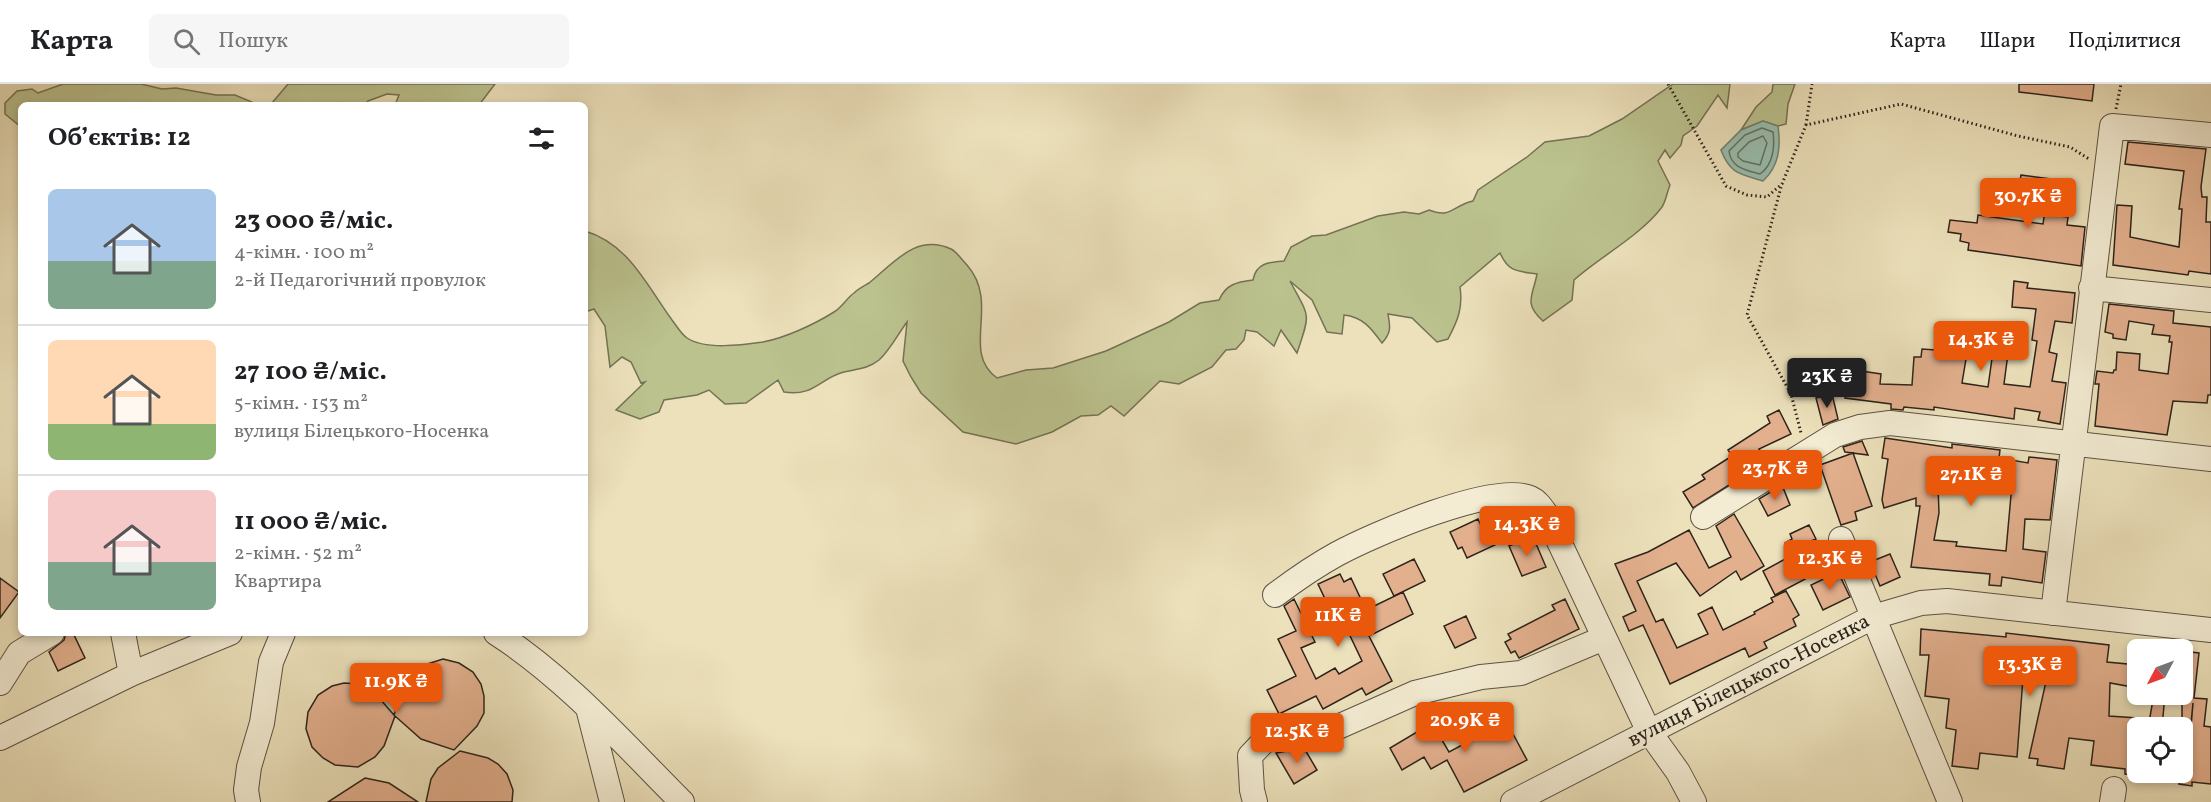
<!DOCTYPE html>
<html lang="uk">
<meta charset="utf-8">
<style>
:root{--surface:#fff;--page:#f6f6f6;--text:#202124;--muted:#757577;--line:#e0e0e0;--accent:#ea580c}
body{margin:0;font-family:Vollkorn,serif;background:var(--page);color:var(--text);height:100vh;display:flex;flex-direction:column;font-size:22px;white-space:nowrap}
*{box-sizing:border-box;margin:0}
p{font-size:20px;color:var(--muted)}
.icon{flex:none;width:33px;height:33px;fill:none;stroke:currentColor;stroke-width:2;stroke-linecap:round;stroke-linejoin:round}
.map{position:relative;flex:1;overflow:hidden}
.panel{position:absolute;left:18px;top:18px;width:570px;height:534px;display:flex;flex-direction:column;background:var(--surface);border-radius:9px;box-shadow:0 3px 9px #0003}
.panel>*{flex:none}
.needle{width:39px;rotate:229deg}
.tools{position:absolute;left:2127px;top:555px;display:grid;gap:12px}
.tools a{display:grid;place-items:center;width:66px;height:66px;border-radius:9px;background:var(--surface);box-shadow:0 3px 9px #0003;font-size:30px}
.price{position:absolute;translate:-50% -51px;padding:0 14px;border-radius:6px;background:var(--accent);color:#fff;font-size:20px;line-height:39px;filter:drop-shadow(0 2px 3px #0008)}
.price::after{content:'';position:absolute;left:50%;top:36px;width:18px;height:14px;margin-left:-9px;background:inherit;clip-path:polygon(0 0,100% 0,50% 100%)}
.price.active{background:#222;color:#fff}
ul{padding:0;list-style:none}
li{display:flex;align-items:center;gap:18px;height:150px;padding:0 30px}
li+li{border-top:2px solid var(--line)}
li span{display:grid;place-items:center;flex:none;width:168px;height:120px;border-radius:9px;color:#555}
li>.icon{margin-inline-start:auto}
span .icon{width:72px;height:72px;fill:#fffc;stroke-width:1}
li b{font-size:26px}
h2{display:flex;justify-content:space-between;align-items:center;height:72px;padding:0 30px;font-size:26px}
header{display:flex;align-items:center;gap:36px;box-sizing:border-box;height:84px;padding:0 30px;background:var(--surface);border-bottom:2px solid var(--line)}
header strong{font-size:28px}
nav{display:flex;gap:33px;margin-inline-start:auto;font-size:21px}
.search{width:420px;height:54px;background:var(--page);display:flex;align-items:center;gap:15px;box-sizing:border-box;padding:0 21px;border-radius:9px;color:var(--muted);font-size:22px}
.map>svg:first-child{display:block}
.green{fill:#bbc28e;stroke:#747254;stroke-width:1.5}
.water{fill:#99beae;stroke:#6e8073;stroke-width:1.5}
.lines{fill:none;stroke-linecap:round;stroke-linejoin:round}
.shore{stroke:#637064;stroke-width:1.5}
.building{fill:#e3b08e;stroke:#2d231b;stroke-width:1.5;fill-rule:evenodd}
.minor-casing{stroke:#5d5243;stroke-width:26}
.path{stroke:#2d231b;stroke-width:3;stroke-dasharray:1.5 3;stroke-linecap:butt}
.minor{stroke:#f3ecd3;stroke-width:24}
.labels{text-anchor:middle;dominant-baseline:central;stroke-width:5;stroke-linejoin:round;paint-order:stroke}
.street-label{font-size:21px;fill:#2d231b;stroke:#f3ecd3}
</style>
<header>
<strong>Карта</strong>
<div class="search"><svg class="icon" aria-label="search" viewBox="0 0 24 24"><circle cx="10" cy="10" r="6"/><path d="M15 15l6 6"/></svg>Пошук</div>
<nav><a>Карта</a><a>Шари</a><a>Поділитися</a></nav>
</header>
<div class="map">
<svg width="2211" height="718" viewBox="0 0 2211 718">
<rect width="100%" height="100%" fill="#ece1bb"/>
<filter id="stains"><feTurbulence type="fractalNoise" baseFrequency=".00333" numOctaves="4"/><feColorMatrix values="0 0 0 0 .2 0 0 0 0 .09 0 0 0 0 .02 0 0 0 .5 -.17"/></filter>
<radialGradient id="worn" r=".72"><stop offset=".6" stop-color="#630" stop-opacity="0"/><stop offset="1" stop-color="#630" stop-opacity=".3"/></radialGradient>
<path class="green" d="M63 0H141L162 5 176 4 216 11H235L259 21H21V43L5 30V19L17 7 32 5 38 9Z
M288 0H495L479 21H395L399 11 387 10 368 17 365 21H260L272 19Z
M1673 0H1730L1727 24 1718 11 1697 42 1683 52 1681 61 1670 74 1665 66 1658 77 1670 101C1667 108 1666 117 1662 123 1640 152 1601 172 1574 196L1572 216 1543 237C1523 219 1533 212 1537 190 1518 187 1509 189 1500 169L1460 203C1463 224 1458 236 1448 255L1437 258 1412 234 1388 230C1390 242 1392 248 1382 259 1371 244 1363 233 1344 231L1342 250 1327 248 1312 216 1290 197C1310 235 1311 227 1297 269L1281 246 1274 262 1257 248 1246 246 1244 256 1236 265 1226 266 1212 283 1179 300 1160 297 1124 332 1111 322 1098 331 1081 332 1052 348 1016 360 963 348 921 309 911 293 903 277 907 238C898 250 890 266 879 276 868 285 856 285 844 288 820 294 814 313 784 308L778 296 746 319 725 320 709 306 697 311 664 316 659 328 640 335 616 326 645 298 641 299 631 278 622 273 610 283 605 242 594 225 585 228V147C629 160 647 202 672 236 676 241 681 250 687 254 705 266 742 261 763 258 785 254 815 240 834 228 842 223 847 214 854 209 858 205 864 202 869 199 894 179 916 149 951 165 957 168 962 176 967 181 1001 220 960 267 997 294L1026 286 1053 284 1106 267 1169 238 1200 219 1219 216C1226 200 1237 198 1253 196 1256 179 1269 178 1284 177L1291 163 1312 152 1326 151 1378 132 1404 128 1419 130 1429 126C1452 135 1453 121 1473 117L1478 106 1527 73 1545 58 1589 52 1622 35Z
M1773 0H1795L1788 20 1786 40 1778 42 1763 37 1741 46 1756 23 1772 8Z"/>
<path class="water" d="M1763 37 1778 42C1781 64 1779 82 1763 97 1740 90 1730 90 1721 66L1741 46Z"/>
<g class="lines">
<path class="shore" d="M1762 44 1773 48C1775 63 1773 81 1760 90 1746 86 1731 84 1729 67L1745 51Z
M1763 52 1767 59 1760 81 1743 77 1738 73V69L1749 58Z"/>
</g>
<path class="building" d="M2019 0H2094L2092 17 2019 8Z
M2128 58 2206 65 2201 103 2202 113H2207L2206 138H2211V190L2189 187 2188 191 2113 181 2117 121 2132 122 2130 153 2179 163 2182 125H2179L2184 87 2125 80Z
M2021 91 2066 97 2061 132 2068 133 2067 141 2085 143 2081 182 1968 166 1969 159 1960 157 1961 150 1948 148 1950 136 1977 139 1978 131 2043 140 2047 113 2018 109Z
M2014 197 2028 199 2027 204 2075 209 2072 239 2055 237 2049 268 2057 270 2052 297 2066 299 2060 340 2038 336 2040 328 2015 324 2014 335 1934 323V326L1904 323 1903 326 1891 325V320L1845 314 1848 285 1881 290 1880 300 1912 301 1914 273H1921L1922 265 1950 267 1952 260 1968 263 1962 299 1988 303 1994 260 2009 262 2004 300 2030 303 2037 257 2032 256 2036 225 2012 223Z
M2109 220 2174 227 2173 239 2211 243V311H2208L2207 319 2173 317 2167 351 2095 342 2099 300H2095L2097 287 2113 289 2114 286H2116L2117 268 2140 270 2139 286 2168 290 2172 258H2169L2170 252 2152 250 2154 241 2129 237 2126 256 2113 254V250L2105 248Z
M1832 310 1838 335 1823 341 1816 314Z
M1779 326 1791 350 1759 365 1767 377 1693 424 1683 408 1705 395 1702 391 1732 372 1728 366 1770 339 1767 332Z
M1885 354 1952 364V360L2000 366 1999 374 2028 379 2029 373 2057 376 2050 436 2025 435 2023 465 2046 468 2042 499 2002 493 2001 502 1989 501 1990 490 1911 483 1920 422H1916V414L1884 424 1882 416 1888 375 1882 374ZM1967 393 2012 400 2006 467 1956 462 1957 458 1934 456 1939 429 1938 402 1951 404 1953 394 1967 396Z
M1862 357 1868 371 1845 368 1843 363Z
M1853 369 1872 422 1855 428 1857 436 1841 441 1820 381Z
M1782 401 1790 421 1768 432 1759 415Z
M1734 430 1764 482 1741 496 1736 487 1700 512 1676 479 1637 497 1656 538 1663 535 1677 564 1708 550 1698 530 1712 523 1723 546 1755 530 1754 528 1773 518 1771 514 1786 507 1799 531 1793 535 1796 542 1764 558 1767 564 1749 573 1745 564 1670 600 1643 541 1629 547 1623 533 1636 527 1615 480 1648 468 1689 446 1709 484 1731 473 1716 442Z
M1478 435 1483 446 1487 444 1495 461 1467 474 1462 463 1458 465 1450 448Z
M1809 441 1816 455 1801 461 1808 474 1803 476 1811 492 1775 511 1763 487 1791 472 1785 459 1792 455 1790 450Z
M1528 454 1529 457 1534 455 1546 483 1522 492 1509 462Z
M1890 470 1900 493 1880 502 1870 478Z
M1414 475 1425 497 1394 512 1383 490Z
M1838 488 1850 513 1823 526 1811 501Z
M1340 490 1344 498 1351 494 1366 526 1403 508 1413 530 1369 552 1392 597 1366 611 1362 604 1323 625 1316 612 1279 630 1267 606 1296 592 1278 555 1296 547 1284 522 1294 515 1315 558 1301 564 1316 595 1335 584 1339 590 1362 577 1342 535 1336 538 1318 500Z
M0 494 19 508 0 534Z
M1565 515 1579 545 1519 574 1515 567 1511 569 1505 558 1511 555 1508 550 1555 526 1552 521Z
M1466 532 1476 554 1455 564 1444 542Z
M1921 545 2006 553V549L2109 561 2107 578 2138 581V604L2110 599 2109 632 2138 634V691L2125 690V685L2091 681 2094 657 2069 654 2064 685 2037 681 2038 675 2029 674 2049 584 2024 581 2017 673 1980 669 1978 685 1952 682 1956 646 1946 644 1949 615 1925 612 1929 571H1920Z
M66 549H73L85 574 58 587 49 568 64 556Z
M2182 567 2199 569 2194 614 2207 615 2204 642 2211 643V700L2192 698V702L2179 700 2180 688H2182V642L2191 643 2193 619 2191 639H2182Z
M443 575 459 579 473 588 481 600 484 612V629L477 642 454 666 421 655 395 632 384 662 375 673 358 683 335 681 323 674 312 663 306 645 308 628 318 611 332 602 344 599 359 600 374 608 394 631 406 596 418 583Z
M2154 610H2165L2162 644H2148Z
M1497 628 1509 650 1512 648 1527 676 1464 708 1447 676 1431 685 1424 673 1402 686 1390 664 1432 639 1449 668 1483 650 1477 639Z
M1304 664 1317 686 1294 700 1276 669Z
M460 667 488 674 498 680 507 690 513 706 512 718H426L431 695 438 684Z
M365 694 389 699 418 718H328Z"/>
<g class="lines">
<g class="minor-casing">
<path id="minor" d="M2091 204 2211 216
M1703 433 1835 351 1860 343 1890 339 2211 375
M1841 455 1950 718
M1275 511C1295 496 1315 482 1337 470 1372 451 1494 398 1530 414 1537 417 1541 423 1546 430L1648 646 1678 688 1694 718
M2053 529 2112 42 2211 51
M123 549 131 590
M496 549C566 594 623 659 682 718
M0 599 19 569 52 549
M588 624 612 718
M0 654 131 590 230 549
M248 718 246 706 249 683 262 639 271 578 283 549
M1255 718 1252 706 1250 672 1266 655 1331 646 1415 609 1481 593 1521 589 1604 554
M1513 718 1873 533 1921 519 1947 517 2211 546
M2112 718 2114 705"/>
</g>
<path class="path" d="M1668 0 1726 102 1747 111 1767 113 1782 100 1806 41 1901 20 2018 52 2070 63 2089 75
M2116 25 2121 0
M1806 41 1812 0
M1781 103 1747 231 1791 310 1801 349"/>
<use href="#minor" class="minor"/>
</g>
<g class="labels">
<g class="street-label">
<text transform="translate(1749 597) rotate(-27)">вулиця Білецького-Носенка</text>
</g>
</g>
<rect width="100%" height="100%" filter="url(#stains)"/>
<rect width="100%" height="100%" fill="url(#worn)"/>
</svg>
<div class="tools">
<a><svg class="needle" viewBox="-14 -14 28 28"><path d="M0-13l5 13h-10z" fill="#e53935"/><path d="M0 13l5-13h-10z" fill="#757577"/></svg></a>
<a><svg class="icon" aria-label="locate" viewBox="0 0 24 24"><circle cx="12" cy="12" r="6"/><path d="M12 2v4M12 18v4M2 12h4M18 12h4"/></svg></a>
</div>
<b class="price" style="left:2028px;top:145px">30.7K ₴</b>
<b class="price" style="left:1981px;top:288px">14.3K ₴</b>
<b class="price active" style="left:1827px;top:325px">23K ₴</b>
<b class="price" style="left:1775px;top:417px">23.7K ₴</b>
<b class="price" style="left:1971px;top:423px">27.1K ₴</b>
<b class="price" style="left:1527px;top:473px">14.3K ₴</b>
<b class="price" style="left:1830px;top:507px">12.3K ₴</b>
<b class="price" style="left:1338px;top:564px">11K ₴</b>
<b class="price" style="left:2030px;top:613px">13.3K ₴</b>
<b class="price" style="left:396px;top:630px">11.9K ₴</b>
<b class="price" style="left:1465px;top:669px">20.9K ₴</b>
<b class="price" style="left:1297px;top:680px">12.5K ₴</b>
<section class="panel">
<h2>Об’єктів: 12<svg class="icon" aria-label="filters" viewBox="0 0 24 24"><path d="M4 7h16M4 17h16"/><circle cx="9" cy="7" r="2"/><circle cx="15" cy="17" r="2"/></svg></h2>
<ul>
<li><span style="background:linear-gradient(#a9c7e8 60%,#7fa58c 0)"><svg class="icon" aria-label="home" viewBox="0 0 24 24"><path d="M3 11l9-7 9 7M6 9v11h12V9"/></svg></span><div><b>23 000 ₴/міс.</b><p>4-кімн. · 100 m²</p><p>2-й Педагогічний провулок</p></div></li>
<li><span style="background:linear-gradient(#ffd9b3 70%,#8fb573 0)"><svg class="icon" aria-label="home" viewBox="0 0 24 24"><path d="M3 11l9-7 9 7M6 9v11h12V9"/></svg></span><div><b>27 100 ₴/міс.</b><p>5-кімн. · 153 m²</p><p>вулиця Білецького-Носенка</p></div></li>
<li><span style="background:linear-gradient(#f6c9c9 60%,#7fa58c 0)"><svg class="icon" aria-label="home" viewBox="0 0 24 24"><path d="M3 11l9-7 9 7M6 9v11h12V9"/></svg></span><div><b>11 000 ₴/міс.</b><p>2-кімн. · 52 m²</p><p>Квартира</p></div></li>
</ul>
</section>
</div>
